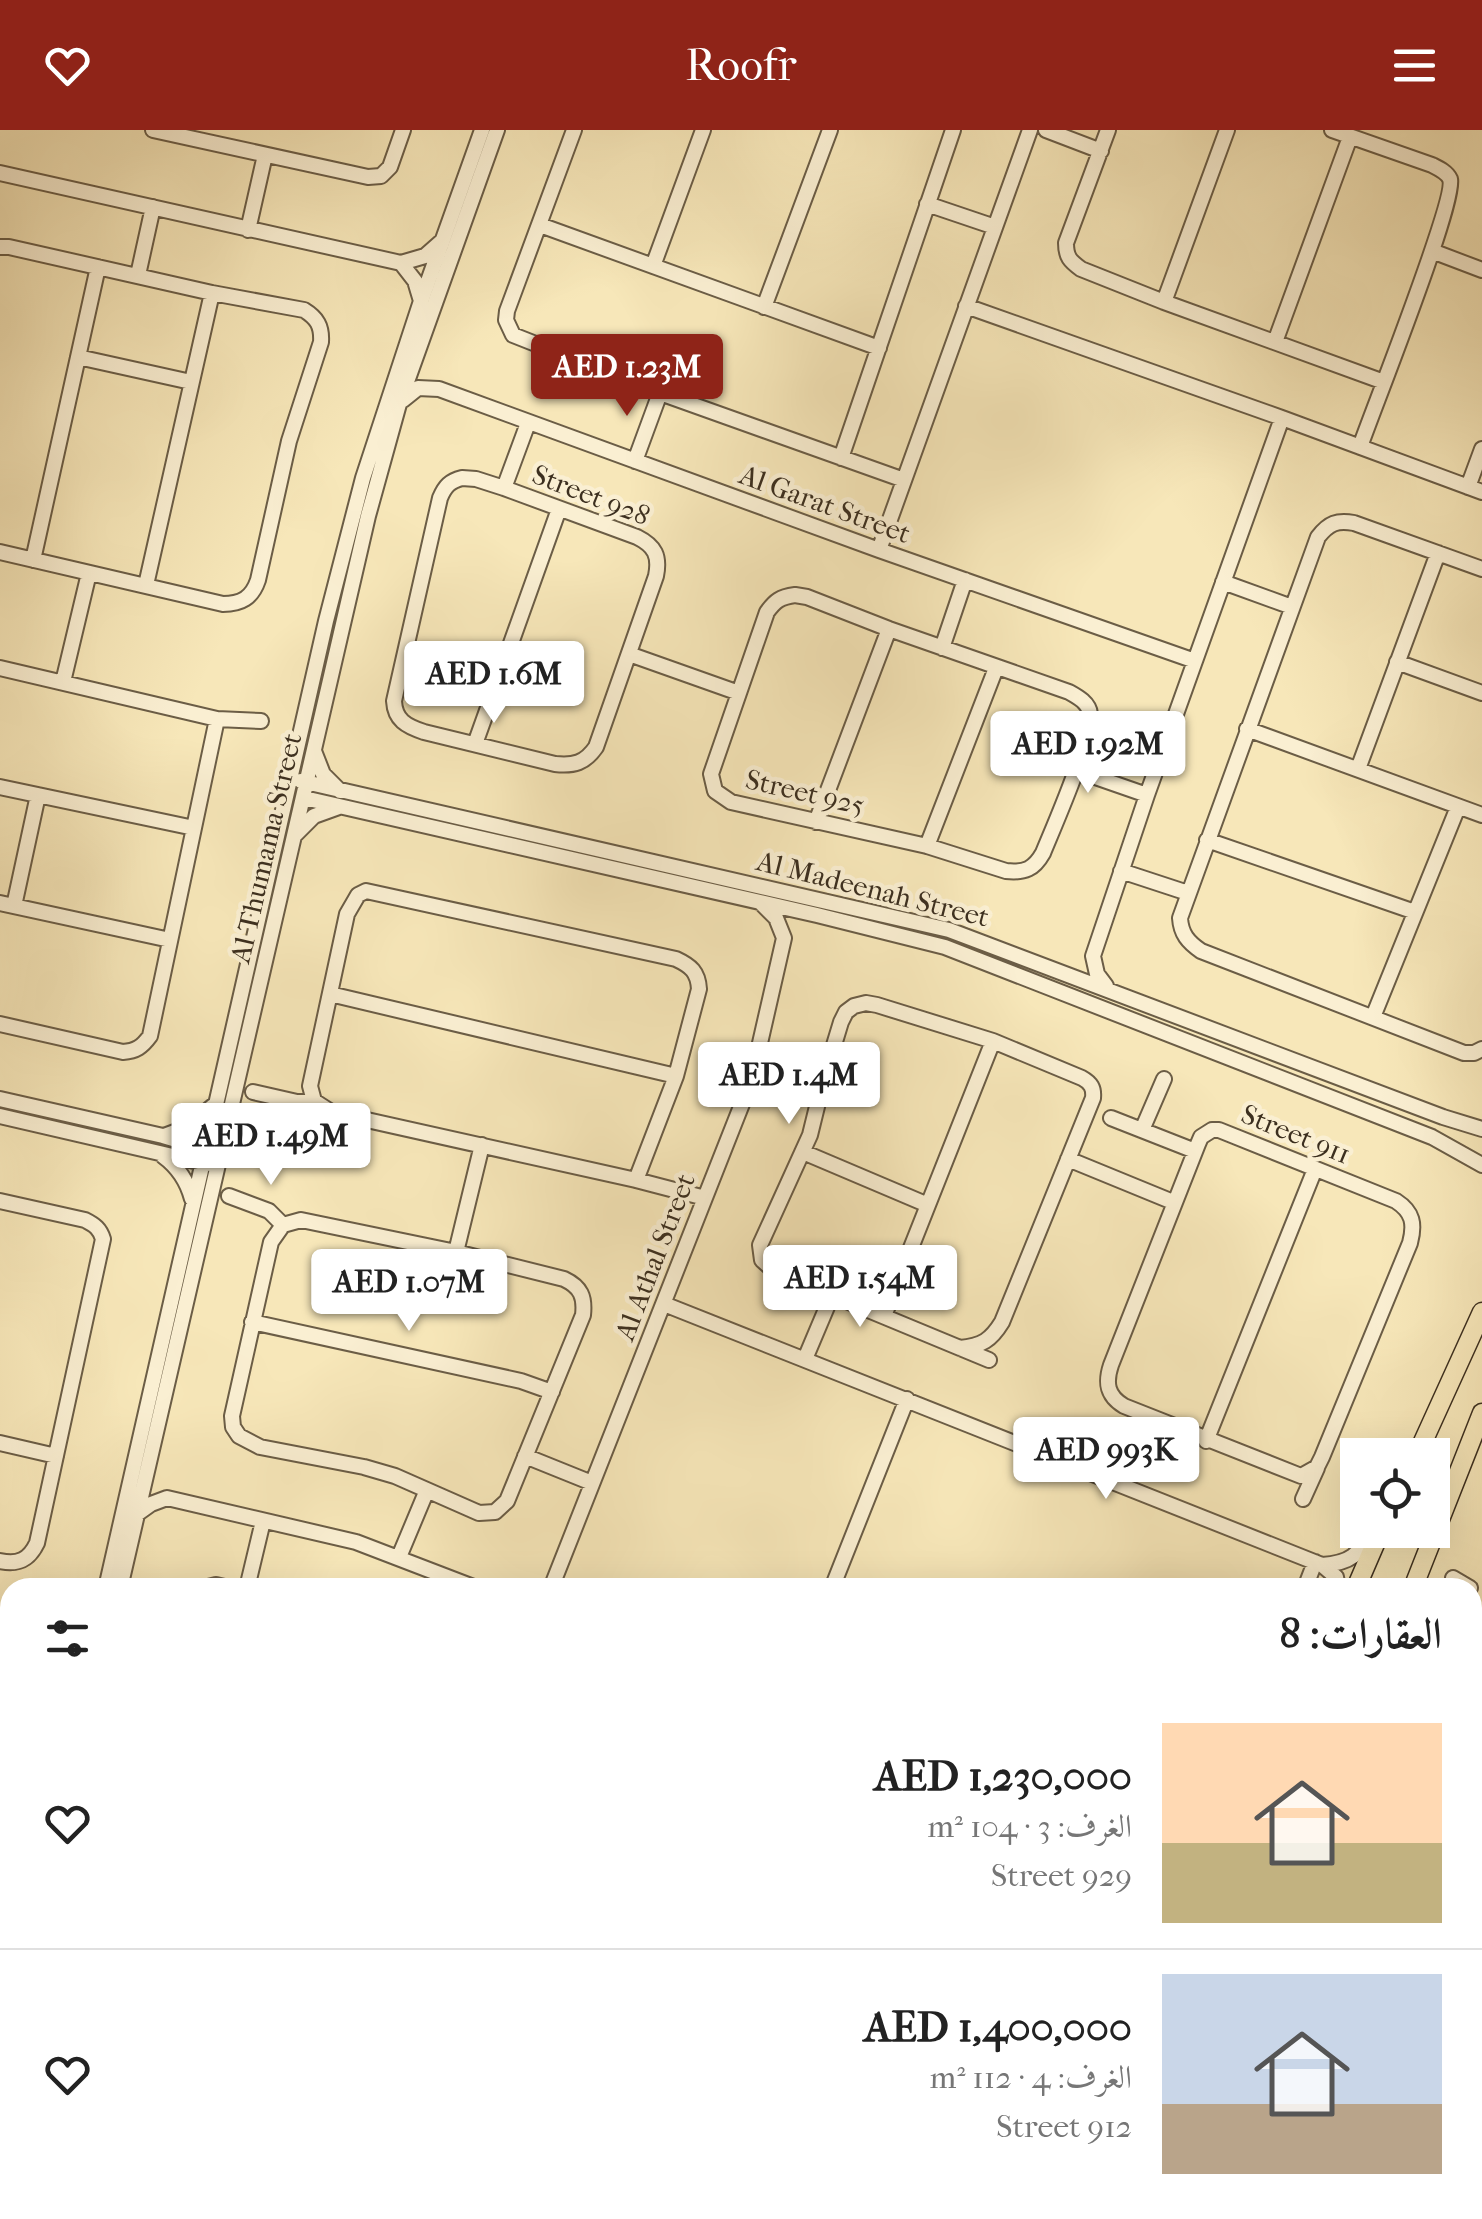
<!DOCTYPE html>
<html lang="ar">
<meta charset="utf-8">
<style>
:root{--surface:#fff;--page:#f2f2f2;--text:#222;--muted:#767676;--line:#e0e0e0;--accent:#8f2418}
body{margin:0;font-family:"IM FELL French Canon",Amiri,serif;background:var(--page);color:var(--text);direction:rtl;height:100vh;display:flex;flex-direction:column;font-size:38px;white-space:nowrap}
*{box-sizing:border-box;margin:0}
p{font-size:32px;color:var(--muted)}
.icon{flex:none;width:55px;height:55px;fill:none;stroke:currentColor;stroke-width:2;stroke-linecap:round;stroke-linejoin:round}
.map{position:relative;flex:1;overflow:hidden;direction:ltr}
.details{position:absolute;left:0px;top:1448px;width:1482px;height:642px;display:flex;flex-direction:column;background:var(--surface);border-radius:30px 30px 0 0;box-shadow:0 10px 40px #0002;direction:rtl}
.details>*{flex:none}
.controls{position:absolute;left:1340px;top:1308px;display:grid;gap:20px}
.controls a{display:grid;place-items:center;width:110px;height:110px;border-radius:0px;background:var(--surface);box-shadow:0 10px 40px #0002;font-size:50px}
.price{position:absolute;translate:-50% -85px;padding:0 22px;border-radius:10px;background:#fff;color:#222;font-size:32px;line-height:65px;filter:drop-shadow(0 2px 5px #0008)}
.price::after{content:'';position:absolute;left:50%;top:60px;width:30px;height:22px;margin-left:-15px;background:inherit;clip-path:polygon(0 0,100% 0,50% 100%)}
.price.on{background:var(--accent);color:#fff}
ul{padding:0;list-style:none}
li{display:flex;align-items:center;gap:30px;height:250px;padding:0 40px}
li+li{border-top:2px solid var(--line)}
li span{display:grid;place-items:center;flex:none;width:280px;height:200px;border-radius:0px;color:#555}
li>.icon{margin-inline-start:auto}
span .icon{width:120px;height:120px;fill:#fffc;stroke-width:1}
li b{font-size:42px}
h2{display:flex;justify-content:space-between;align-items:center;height:120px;padding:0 40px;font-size:42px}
header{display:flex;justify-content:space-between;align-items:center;height:130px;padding:0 40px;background:var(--accent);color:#fff;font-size:45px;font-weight:600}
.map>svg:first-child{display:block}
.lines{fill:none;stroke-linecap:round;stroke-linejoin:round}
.minor-casing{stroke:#6b5d46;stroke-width:18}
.major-casing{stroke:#3c2f1f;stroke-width:21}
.minor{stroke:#faefd2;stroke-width:14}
.major{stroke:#f7e7b9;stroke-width:18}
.labels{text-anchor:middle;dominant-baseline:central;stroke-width:9;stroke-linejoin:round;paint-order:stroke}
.street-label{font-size:28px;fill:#3c2f1f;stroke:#faefd2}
</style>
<header><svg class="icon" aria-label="menu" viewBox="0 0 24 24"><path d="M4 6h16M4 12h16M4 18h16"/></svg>Roofr<svg class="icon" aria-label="heart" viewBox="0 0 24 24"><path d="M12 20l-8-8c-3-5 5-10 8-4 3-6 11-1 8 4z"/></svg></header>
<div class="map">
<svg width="1482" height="2089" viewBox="0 0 1482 2089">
<rect width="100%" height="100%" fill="#f7e7b9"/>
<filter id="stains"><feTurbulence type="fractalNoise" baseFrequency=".002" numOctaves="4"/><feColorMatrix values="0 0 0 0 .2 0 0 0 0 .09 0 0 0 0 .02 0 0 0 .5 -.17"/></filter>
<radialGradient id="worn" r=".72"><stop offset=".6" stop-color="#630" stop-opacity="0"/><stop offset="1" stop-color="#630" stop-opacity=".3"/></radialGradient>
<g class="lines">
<g class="minor-casing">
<path id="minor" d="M153 0 368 47 381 46 390 37 403 0
M574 0 507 181 506 190 513 205 660 263 904 350
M1046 0 1101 21
M1108 0 1066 113C1066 127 1070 131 1081 139L1164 172 1384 252
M1332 0 1432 35C1438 38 1447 42 1450 49 1457 69 1372 282 1360 317
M0 43 401 133 425 126 442 111
M927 74 995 97
M540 95 879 218
M248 100 265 25
M0 117H9L212 163 304 180C317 188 322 196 321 212L289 311 258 450C252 468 241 474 223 474L0 422
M1432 121 1482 140
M401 133 415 151 421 171
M653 136 703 0
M138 145 153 77
M1164 172 1227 0
M966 176 1282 288 1482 362
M764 177 830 0
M1275 212 1350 7
M78 227 191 252
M403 270 418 258 439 259 879 420 1195 531
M841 328 953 0
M635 331 660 263
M462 348 476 349 504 358 637 407C655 416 660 426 656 446L596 617C585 633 574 636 555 634L424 602C406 596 395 590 394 571L440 368C445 356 450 351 462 348Z
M1468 357 1482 319
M504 358 528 293
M879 420 1030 0
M33 430 98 137
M1482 439 1354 393C1337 390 1329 393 1318 407L1180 788C1181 804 1188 812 1201 821L1464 923H1474L1482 919
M1223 452 1292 477
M146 455 212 163
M795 465 807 467 889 499 1069 562C1078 567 1089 573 1090 584 1093 608 1054 696 1043 723 1034 739 1025 743 1006 741L927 716 731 672 715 661 711 644 767 482C775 471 780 467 795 465Z
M942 518 965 450
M629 524 739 563
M1397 532 1482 563
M0 538 217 589 261 591
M63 552 89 443
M1247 599 1482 685
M475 614 559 379
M314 621 323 644 340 661
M1358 639 1438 423
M1075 640 1147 665
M301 651 949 800 1443 987 1482 999
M0 657 194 698
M304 668 817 785 945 817 1432 1007 1482 1035
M816 692 889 499
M295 705 314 686 339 677
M1207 710 1415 782
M927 716 996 538
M1121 741 1188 763
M0 773 170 810
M14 776 38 665
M1106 856 1097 844 1093 826 1147 665 1282 288
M330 864 676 946
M1373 887 1458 677
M0 894 123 922C136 921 142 917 150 906L217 589
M755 935 824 948
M253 962 297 972 314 971 331 982 636 1050 705 1068
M0 969 163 1006 210 1020
M314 971 310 956 347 784 358 765 366 761 676 829C691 836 698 842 699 859L676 946 636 1050
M0 986 207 1034
M1111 988 1195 1021
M1142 1000 1164 949
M1212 1000H1219L1396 1071C1413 1082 1415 1094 1410 1113L1322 1327 1317 1337 1301 1346 1124 1276C1107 1266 1105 1253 1111 1235L1198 1014 1201 1007Z
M164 1006 188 997 213 976
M803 1022 928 1075
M163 1026C178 1037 187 1050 192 1069
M1068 1029 1173 1072
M229 1066 269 1081 283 1095
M0 1071 85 1090C95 1095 100 1099 103 1109L37 1413C29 1430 18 1435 0 1431
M301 1090 456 1122 564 1149C581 1157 585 1167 583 1185L507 1371 495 1382 479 1383 395 1346 364 1337 260 1317 239 1306 233 1297 232 1286 271 1112 283 1095Z
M456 1122 482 1015
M664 1174 1322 1435 1336 1447 1338 1458
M884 1186 993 911
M252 1192 521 1251 552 1262
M960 1218C982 1216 991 1210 1002 1192L1093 968C1094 958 1091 953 1082 948L993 911 877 875 866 873 854 876 846 882 841 892 824 948 810 1005 760 1115 762 1130 774 1141 989 1230
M805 1229 832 1165
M1206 1311 1315 1039
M0 1313 56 1326
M525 1326 592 1353
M1116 1353 1145 1285
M1303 1369 1317 1338
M137 1384 151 1374 167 1368 356 1412 476 1458
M399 1427 427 1360
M1322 1435C1351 1433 1359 1425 1371 1400
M1453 1448 1470 1458
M106 1458 326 491 363 348 421 171 482 0
M120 1458 368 386 399 274 497 0
M204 1458 216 1455 229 1458
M247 1458 263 1391
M551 1458 742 974 755 935 784 808 776 788 761 773
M832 1458 907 1269
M1305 1458 1315 1432
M0 1505 10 1508
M1472 1560 1482 1566
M1472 1695 1482 1700
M1472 1841 1482 1817
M1472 1873 1482 1872
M0 2051 10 2050
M54 2080 55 2089
M74 2080V2089"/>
</g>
<g class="major-casing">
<path id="major" d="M1417 1325 1482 1182
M1356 1458 1381 1400
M1413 1458 1482 1283
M1472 1979 1482 1978
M1472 1992 1482 1991
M1472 2017 1482 2016
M83 2080 90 2089
M1078 2080 1081 2089
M42 2089 44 2080
M403 2089 469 2080
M563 2089 592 2080
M646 2089 711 2080
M1110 2089 1114 2080
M1137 2089 1140 2080
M1154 2089 1158 2080
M1177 2089 1183 2080"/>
</g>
<use href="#minor" class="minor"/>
<use href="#major" class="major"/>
</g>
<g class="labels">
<g class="street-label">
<text transform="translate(591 365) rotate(21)">Street 928</text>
<text transform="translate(825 374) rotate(20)">Al Garat Street</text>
<text transform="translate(805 662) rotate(13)">Street 925</text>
<text transform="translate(266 718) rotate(-77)">Al Thumama Street</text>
<text transform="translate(873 759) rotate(14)">Al Madeenah Street</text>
<text transform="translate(1296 1004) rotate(22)">Street 911</text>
<text transform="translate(655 1127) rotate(-69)">Al Athal Street</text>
</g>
</g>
<rect width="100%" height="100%" filter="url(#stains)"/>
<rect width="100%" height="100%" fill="url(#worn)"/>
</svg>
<div class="controls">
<a><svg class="icon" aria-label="locate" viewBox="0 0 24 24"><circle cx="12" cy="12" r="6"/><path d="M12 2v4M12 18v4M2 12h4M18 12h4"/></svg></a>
</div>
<b class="price on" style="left:627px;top:289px">AED 1.23M</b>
<b class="price" style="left:494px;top:596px">AED 1.6M</b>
<b class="price" style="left:1088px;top:666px">AED 1.92M</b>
<b class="price" style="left:789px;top:997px">AED 1.4M</b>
<b class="price" style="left:271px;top:1058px">AED 1.49M</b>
<b class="price" style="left:860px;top:1200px">AED 1.54M</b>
<b class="price" style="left:409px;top:1204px">AED 1.07M</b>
<b class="price" style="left:1106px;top:1372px">AED 993K</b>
<section class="details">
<h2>العقارات: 8<svg class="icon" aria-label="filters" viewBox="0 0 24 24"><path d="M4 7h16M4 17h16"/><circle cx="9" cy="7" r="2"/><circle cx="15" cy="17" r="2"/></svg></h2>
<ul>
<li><span style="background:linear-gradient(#ffd9b3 60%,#c2b280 0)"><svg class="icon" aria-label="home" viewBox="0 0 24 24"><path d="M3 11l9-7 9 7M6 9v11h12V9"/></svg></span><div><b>AED 1,230,000</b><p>الغرف: 3 · 104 m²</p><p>Street 929</p></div><svg class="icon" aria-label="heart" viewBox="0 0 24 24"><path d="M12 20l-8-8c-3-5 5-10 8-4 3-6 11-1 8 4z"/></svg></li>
<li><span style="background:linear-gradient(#c9d6e8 65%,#b9a48a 0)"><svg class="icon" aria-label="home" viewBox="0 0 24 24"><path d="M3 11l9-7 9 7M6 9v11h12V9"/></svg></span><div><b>AED 1,400,000</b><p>الغرف: 4 · 112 m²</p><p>Street 912</p></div><svg class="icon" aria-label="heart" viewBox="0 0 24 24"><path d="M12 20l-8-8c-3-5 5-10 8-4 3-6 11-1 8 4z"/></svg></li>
</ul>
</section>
</div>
